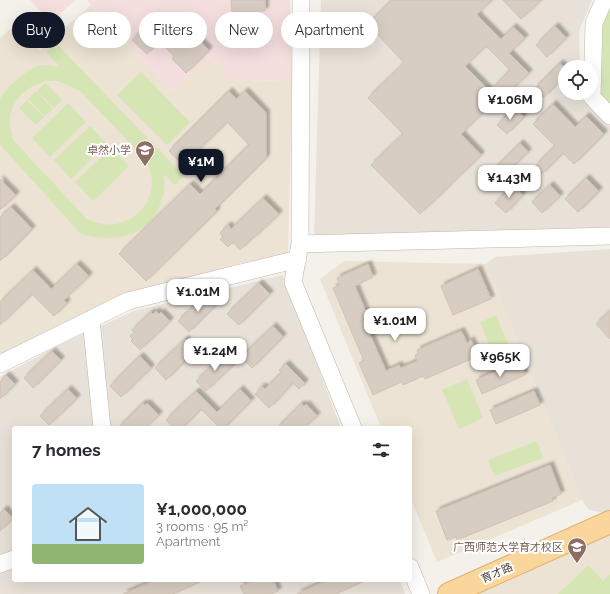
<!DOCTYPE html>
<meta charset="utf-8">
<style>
:root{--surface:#fff;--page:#f7f7f7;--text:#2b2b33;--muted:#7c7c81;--accent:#111827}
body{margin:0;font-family:Raleway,"Noto Sans SC",sans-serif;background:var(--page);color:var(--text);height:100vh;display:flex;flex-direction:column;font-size:15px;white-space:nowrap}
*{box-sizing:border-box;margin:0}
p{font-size:13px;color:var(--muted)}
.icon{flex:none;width:22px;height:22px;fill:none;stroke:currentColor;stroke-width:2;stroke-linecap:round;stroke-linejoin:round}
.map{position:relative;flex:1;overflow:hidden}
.details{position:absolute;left:12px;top:426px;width:400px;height:156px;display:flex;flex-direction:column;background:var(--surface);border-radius:4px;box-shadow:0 4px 16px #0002}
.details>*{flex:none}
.banner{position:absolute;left:12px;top:12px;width:400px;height:36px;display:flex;gap:8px}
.tools{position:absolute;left:558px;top:60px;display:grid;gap:8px}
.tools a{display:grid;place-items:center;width:40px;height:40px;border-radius:50%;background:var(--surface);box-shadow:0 4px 16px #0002;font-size:20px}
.price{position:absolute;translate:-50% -34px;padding:0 9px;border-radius:8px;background:#fff;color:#222;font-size:13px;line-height:26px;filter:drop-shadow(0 1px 2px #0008)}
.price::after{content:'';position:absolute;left:50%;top:24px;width:12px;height:9px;margin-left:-6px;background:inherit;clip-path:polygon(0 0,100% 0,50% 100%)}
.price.active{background:var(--accent);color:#fff}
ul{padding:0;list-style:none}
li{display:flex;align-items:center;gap:12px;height:100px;padding:0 20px}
li span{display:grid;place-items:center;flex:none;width:112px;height:80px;border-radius:4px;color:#555}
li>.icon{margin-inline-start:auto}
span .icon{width:48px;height:48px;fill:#fffc;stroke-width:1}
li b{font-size:17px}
h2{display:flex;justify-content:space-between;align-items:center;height:48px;padding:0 20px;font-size:17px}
.tag{padding:0 14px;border-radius:18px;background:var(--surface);box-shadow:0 4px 16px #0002;font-size:14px;line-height:36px}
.tag.active{background:var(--accent);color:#fff}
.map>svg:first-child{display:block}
.residential{fill:#e8e1d8}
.education{fill:#ede3d4}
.medical{fill:#f4dede}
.green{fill:#d5e6b4;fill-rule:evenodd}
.building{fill:#d8cdc2;stroke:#d0c2b3;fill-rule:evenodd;filter:url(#shadow)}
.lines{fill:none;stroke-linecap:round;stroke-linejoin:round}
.minor-casing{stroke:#bfb7ac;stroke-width:18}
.major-casing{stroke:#dfb16c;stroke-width:24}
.minor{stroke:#fff;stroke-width:17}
.major{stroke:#fad69c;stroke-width:22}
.labels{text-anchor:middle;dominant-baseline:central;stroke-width:4;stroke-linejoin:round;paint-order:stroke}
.education-label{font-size:11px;fill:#785e54;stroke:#fff;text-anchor:end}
.street-label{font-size:11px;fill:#484038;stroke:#fff}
</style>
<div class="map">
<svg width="610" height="594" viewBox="0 0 610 594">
<defs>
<filter id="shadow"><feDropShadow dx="3.5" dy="-3.5" stdDeviation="1" flood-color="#0004"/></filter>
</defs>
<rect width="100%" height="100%" fill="#f4f0ea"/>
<path class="residential" d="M321 0H592L579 31 580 67H565V93H581V98L610 126V230L314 237Z
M610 249V511L606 513 589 510 582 500 486 264 495 257Z
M283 275 341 428H14V580H400L405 594H0V377L59 345 134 311Z"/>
<path class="education" d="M91 5 172 92 209 57 232 81 292 80 288 254 241 263 165 285 0 357V38L16 24 40 50Z
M344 261 486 264 582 500 437 562 410 497V428H381L320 279Z
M610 535V594H475L478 593Z"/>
<path class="medical" d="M30 0H75L51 22Z
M87 0H290L292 80 232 81 209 57 172 92Z"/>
<path class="green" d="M610 0V116L592 97 594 23Z
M56 43 184 176 175 185 164 174C164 181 165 188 163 195 155 235 115 246 80 233L3 148 0 143C0 136 0 106 0 100 4 88 27 69 39 66 46 65 53 66 60 67L46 52ZM45 81H58L79 90 145 159C169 198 126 241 86 218L14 141C2 113 17 90 45 81Z
M141 72 190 122 167 145 117 95Z
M45 83 62 100 54 108 37 91Z
M36 91 53 109 44 116 28 99Z
M27 100 44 117 36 125 19 108Z
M68 103 86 122 50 157 32 138Z
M90 126 107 144 71 179 54 160Z
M111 148 129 166 93 201 75 182Z
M496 315 510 349 493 356 480 322Z
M467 379 483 418 459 429 442 390Z
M537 441 543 458 494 476 488 460Z
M588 565 603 581 610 574V594H558Z"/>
<path class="building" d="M231 0H265V11L232 12Z
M392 0H492L477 14 479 17 501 39 513 27 525 38 509 53 529 73 503 98 500 96 461 134 481 155 420 214 371 165 403 134 368 98 404 63 368 24ZM486 46 510 70 490 91 465 66Z
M503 0H541L521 19Z
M150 23 164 37 147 54 132 40Z
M555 26 566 38 547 57 536 45Z
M174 33 186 45 195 36 209 50 186 73 172 59 174 56 162 44Z
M560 63 565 69V76L544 97 535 88Z
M229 91 236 99 245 91 266 113V158L215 209 217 211 146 281 119 254 190 184 200 194 249 145 227 122 183 165 169 151Z
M553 104 575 127 586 116 604 134 574 164 563 153 542 174 535 166 555 146 533 124Z
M514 108 524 117 507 134 497 125Z
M520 143 528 152 501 178 493 170Z
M586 178 599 191 578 212 565 199Z
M0 179 16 195 0 210Z
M513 185 523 195 506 213 495 203Z
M550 185 560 196 542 213 532 202Z
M263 198 279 214 254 238 253 237 240 250 233 242 228 247 220 239 223 237 220 233 228 225 231 229Z
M11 207 32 229 0 261V217Z
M77 264 89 276 64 300 67 303 54 316 32 294 0 325V302L33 270 51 289Z
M368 264 373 277 355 286 368 317 363 319 386 371 399 365 401 368 417 361 415 355 419 353 417 350 461 331 467 343 471 340 478 356 425 379 423 376 403 385 401 382 373 395 359 363 364 361 333 288 340 285 337 278Z
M478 269 491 299 453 315 441 286Z
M259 283 270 294 239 325 227 314Z
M207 293 217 304 189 332 178 321Z
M156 311 159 314 161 312 170 321 140 350 131 341 133 339 130 336 135 332 132 330 151 312 153 314Z
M610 311V339L596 324Z
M273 326 283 337 252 368 241 357Z
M185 339 196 350 166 380 155 368Z
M52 351 61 360 33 388 24 378Z
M224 354 234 364 206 391 196 381Z
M140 356 151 368 121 397 110 386Z
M519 361 525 375 482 394 476 380Z
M286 364 305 383 299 389 293 383 269 408 255 394 262 386 265 389 282 372 279 370Z
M6 375 15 384 0 399V382Z
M68 389 77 398 49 425 40 416Z
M240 389 251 401 224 428H220L201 409 182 428H174L166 420 196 391 217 412Z
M534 391 540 405 496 424 490 410Z
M143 403 145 405 147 403 159 415 145 428H118Z
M301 404 304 406 306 404 317 416 304 428H277Z
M550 465 561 494 552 498 553 501 457 540 456 537 447 540 436 511Z
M4 509 13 518 0 531V513Z
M155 580H205L173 594H123Z
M255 580H273L278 591 271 594H244L240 586Z
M327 580H367L336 594H297Z"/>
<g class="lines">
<g class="minor-casing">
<path id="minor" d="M301 0 300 244 293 282 353 428
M604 0 594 23 592 97 610 116
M300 244 610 236
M91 319 102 428
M0 364 128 301 298 259
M0 564 14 559
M410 567 421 594"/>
</g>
<g class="major-casing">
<path id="major" d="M449 594 610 522"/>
</g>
<use href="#minor" class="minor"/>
<use href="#major" class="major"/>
</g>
<defs>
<g id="school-pin" transform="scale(1)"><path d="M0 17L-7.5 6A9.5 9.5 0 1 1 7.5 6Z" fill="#8d6e63" stroke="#fff"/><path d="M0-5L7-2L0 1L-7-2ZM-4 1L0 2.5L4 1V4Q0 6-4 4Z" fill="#fff"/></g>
<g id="university-pin" transform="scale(1)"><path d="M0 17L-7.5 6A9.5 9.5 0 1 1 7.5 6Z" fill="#8d6e63" stroke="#fff"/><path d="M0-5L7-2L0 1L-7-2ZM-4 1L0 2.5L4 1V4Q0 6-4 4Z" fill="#fff"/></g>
</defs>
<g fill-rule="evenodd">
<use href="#school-pin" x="145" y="150"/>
<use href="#university-pin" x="577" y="547"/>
</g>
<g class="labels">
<g class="education-label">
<text x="131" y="150">卓然小学</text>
<text x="563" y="547">广西师范大学育才校区</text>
</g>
<g class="street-label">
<text transform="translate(497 573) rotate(-24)">育才路</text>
</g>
</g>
</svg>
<div class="tools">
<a><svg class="icon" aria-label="locate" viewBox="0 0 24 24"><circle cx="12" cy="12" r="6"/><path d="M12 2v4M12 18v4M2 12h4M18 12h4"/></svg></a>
</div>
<b class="price" style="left:510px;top:121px">¥1.06M</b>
<b class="price active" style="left:201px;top:183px">¥1M</b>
<b class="price" style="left:509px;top:199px">¥1.43M</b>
<b class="price" style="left:198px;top:313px">¥1.01M</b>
<b class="price" style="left:395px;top:342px">¥1.01M</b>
<b class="price" style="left:215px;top:372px">¥1.24M</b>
<b class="price" style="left:500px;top:378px">¥965K</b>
<div class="banner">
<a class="tag active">Buy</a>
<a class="tag">Rent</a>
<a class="tag">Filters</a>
<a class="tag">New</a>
<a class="tag">Apartment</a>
</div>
<section class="details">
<h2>7 homes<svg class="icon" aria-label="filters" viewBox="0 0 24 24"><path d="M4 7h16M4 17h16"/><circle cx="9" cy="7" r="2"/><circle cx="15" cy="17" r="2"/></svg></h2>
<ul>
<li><span style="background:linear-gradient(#bfe0f5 75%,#8fb573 0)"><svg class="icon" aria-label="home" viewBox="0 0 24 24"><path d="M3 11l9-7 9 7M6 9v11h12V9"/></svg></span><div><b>¥1,000,000</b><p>3 rooms · 95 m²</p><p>Apartment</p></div></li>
</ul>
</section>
</div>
